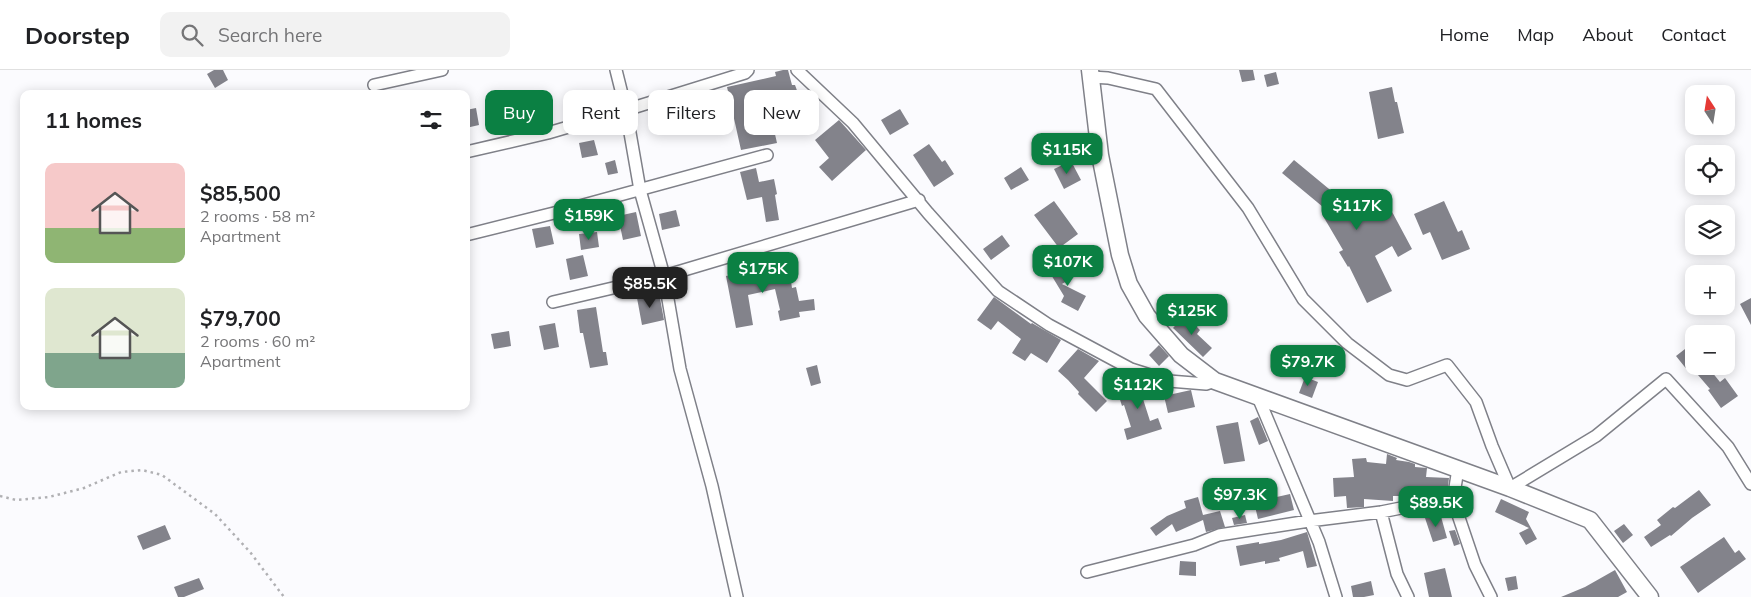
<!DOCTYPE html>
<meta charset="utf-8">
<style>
:root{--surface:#fff;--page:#f2f2f2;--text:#202124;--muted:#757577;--line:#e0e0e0;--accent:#0b8043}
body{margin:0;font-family:Mulish,sans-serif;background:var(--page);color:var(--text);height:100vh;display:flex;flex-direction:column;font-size:19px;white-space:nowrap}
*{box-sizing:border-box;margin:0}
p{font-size:16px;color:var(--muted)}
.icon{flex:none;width:28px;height:28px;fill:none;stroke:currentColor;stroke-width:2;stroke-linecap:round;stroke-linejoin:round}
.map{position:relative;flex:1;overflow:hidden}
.details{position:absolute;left:20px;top:20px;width:450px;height:320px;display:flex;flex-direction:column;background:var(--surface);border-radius:10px;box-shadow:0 2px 12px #0003}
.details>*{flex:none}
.guide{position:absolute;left:485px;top:20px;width:475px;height:45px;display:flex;gap:10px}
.needle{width:32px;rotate:348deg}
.buttons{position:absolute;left:1685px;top:15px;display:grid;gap:10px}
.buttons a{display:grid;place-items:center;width:50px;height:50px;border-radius:10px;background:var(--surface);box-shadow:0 2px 12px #0003;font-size:25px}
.price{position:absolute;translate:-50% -42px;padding:0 11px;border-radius:10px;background:var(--accent);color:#fff;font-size:16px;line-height:32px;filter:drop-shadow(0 1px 2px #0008)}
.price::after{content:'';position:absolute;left:50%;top:30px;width:15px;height:11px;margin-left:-8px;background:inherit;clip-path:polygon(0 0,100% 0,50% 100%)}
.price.selected{background:#222;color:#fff}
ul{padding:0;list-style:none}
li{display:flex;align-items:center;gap:15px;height:125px;padding:0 25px}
li span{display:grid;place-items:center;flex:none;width:140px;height:100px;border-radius:10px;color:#555}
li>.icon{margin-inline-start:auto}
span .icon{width:60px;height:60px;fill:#fffc;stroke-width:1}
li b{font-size:21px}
h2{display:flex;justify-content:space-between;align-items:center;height:60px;padding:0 25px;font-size:21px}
.pill{padding:0 18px;border-radius:10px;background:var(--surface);box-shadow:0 2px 12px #0003;font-size:18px;line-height:45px}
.pill.selected{background:var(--accent);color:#fff}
header{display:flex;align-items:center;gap:30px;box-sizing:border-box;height:70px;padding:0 25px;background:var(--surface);border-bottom:1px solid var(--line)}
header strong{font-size:24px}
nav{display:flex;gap:28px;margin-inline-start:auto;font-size:18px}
.search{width:350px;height:45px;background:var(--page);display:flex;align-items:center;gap:12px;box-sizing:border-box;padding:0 18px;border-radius:10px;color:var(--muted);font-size:19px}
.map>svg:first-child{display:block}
.building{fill:#83838b}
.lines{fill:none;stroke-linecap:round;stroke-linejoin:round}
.street-casing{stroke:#7f8088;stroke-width:14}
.secondary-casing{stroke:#7f8088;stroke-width:19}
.path{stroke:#b0b0b3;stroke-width:2.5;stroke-dasharray:2.5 4;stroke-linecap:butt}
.street{stroke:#fff;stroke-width:11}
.secondary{stroke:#fff;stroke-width:16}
</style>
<header>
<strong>Doorstep</strong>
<div class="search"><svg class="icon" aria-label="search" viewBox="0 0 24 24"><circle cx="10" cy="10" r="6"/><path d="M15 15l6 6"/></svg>Search here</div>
<nav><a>Home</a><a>Map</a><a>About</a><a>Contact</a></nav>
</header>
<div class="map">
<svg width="1751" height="527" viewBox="0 0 1751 527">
<rect width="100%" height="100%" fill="#fbfbfe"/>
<path class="building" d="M214 0H223L228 10 215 18 207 4Z
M783 0H788L792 15H795L799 26 773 34 774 37 769 38 777 73 741 80 727 17 776 6 775 2Z
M1239 0H1253L1255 10 1242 12Z
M1276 2 1279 14 1267 17 1264 5Z
M1392 17 1395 32H1397L1404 63 1378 69 1369 22Z
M476 38 479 55 466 58V40Z
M900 39 909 54 890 65 881 50Z
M839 50 866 80 832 111 819 97 829 88 815 70Z
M594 70 598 85 582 88 579 73Z
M929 74 942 92 945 90 954 104 934 117 913 85Z
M615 90 618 103 608 105 605 93Z
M1294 90 1346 133 1349 131 1353 138 1382 123 1412 179 1398 187 1392 176 1375 186 1392 221 1367 233 1349 196 1348 197 1339 182 1343 180 1323 146 1329 142 1282 103Z
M1071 91 1081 110 1064 119 1054 99Z
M1021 97 1029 110 1011 120 1004 108Z
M756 98 759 112 774 109 777 124 775 125 779 150 766 152 762 127 747 130 740 102Z
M1054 131 1078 164 1059 178 1034 145Z
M1444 131 1458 162 1462 160 1470 179 1442 190 1430 162 1423 165 1414 144Z
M676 140 680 156 662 160 659 144Z
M636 142 641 166 623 170 618 146Z
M550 156 554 174 536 178 532 159Z
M597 162 599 177 581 180 579 164Z
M1002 165 1010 176 991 190 983 179Z
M583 185 588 206 570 210 566 189Z
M761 188 765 210 790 205 792 218 796 217 799 231 814 229 815 240 799 242 800 247 780 251 778 241 780 240 775 219 748 225 753 255 736 258 726 206 746 201 744 192Z
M1066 192 1075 206 1062 214 1086 226 1078 241 1061 232 1064 226 1050 203Z
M659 223 664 250 642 255 637 228Z
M994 227 1031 254 1032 253 1061 270 1047 293 1031 283 1025 291 1012 283 1021 269 998 251 991 260 977 250Z
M1751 228V255L1740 234Z
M596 237 603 282H606L608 295 590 298 583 263H580L577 240Z
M1185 245 1200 260 1197 264 1212 278 1203 287 1173 258Z
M555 253 559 277 544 280 539 256Z
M509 261 511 276 494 279 491 264Z
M1694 272V296H1707L1720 312 1725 308 1738 326 1721 338 1708 320 1710 319 1692 298 1688 301 1676 286Z
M1159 275 1169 286 1159 296 1149 285Z
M1078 279 1099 291 1084 308 1107 331 1096 342 1078 324 1079 322 1068 310 1058 301Z
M817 295 821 313 811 316 806 298Z
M1305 307 1318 312 1312 328 1299 323Z
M1144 311 1152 314 1156 324 1143 329 1150 351 1158 348 1162 359 1127 370 1124 359 1131 357 1124 335 1122 336 1117 320Z
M1191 320 1195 337 1168 343 1164 326Z
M1258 347 1268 371 1259 375 1250 351Z
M1238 352 1245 391 1224 394 1216 356Z
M1387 384 1397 388 1396 390 1409 392 1415 394V397L1427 398 1426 407 1449 408 1447 423 1411 420V426H1393V431L1364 429V437L1347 438 1346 426 1334 427 1333 408 1354 407 1352 389 1366 388 1367 392 1386 394Z
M1699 420 1711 435 1692 448 1671 466 1670 465 1651 477 1644 467 1661 455 1657 450 1673 437 1675 438Z
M1290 424 1294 440 1258 449 1254 432Z
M1198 427 1203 445 1220 441 1225 457 1206 462 1203 450 1176 462 1172 454 1156 466 1150 458 1167 446 1186 438 1184 431Z
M1501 429 1529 442 1526 449 1537 469 1526 475 1519 463 1529 458 1495 442Z
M1440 443 1447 468 1433 472 1425 448Z
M1245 445 1247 453 1234 455 1232 448Z
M1624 454 1633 465 1623 473 1614 461Z
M165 455 171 469 143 480 137 466Z
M1455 460 1460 474 1454 476 1449 461Z
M1307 462 1317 496 1307 498 1303 481 1279 488 1280 491 1265 494V491L1240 496 1236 476 1259 472V474L1281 470Z
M1724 467 1735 483 1739 480 1746 489 1698 523 1680 497Z
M1180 491 1196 492V506L1179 505Z
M1445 498 1452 527H1429L1424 503Z
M1615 500 1627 522 1618 527H1561L1585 517Z
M1516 506 1518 519 1508 521 1505 508Z
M199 508 204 519 184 527H178L174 517Z
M1371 511 1374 525 1364 527H1353L1351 516Z"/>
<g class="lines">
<g class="street-casing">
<path id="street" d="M616 0 626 40 640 120 664 206 680 299 712 416 737 527
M797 0 853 53 928 143 998 221 1049 255 1131 299 1169 311 1206 314 1215 311
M1091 7 1108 8 1156 19 1248 138 1303 229 1347 273 1389 305 1407 310 1447 295 1476 332 1492 376 1510 418 1596 366 1666 309 1728 377 1751 414
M374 15 442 0
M466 82 548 63 626 40 745 3 748 0
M466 165 554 143 767 85
M553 232 664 206 919 130
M1258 327 1319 472 1336 527
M1453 430 1475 495 1491 527
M1381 442 1397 504 1408 527
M1087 502 1194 475 1219 465 1309 451 1381 442 1416 435 1453 430 1458 399"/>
</g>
<g class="secondary-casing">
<path id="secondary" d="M1090 0 1100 85 1120 185 1129 214 1147 246 1181 285 1215 311 1510 418 1590 450 1650 527"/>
</g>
<path class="path" d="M0 426 16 430 49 427 84 418 121 402 142 400 162 405 215 444 250 482 284 527"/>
<use href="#street" class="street"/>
<use href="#secondary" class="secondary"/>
</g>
</svg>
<div class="buttons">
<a><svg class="needle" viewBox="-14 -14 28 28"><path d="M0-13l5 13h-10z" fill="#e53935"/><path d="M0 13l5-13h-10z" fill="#757577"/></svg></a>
<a><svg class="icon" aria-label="locate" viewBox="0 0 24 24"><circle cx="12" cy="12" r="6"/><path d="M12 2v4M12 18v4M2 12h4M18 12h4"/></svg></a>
<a><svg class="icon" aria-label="layers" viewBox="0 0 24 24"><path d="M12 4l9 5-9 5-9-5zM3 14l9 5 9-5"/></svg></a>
<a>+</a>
<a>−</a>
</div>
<b class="price" style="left:1067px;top:105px">$115K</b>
<b class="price" style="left:1357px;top:161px">$117K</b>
<b class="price" style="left:589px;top:171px">$159K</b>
<b class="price" style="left:1068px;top:217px">$107K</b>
<b class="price" style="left:763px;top:224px">$175K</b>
<b class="price selected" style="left:650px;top:239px">$85.5K</b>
<b class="price" style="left:1192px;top:266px">$125K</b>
<b class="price" style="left:1308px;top:317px">$79.7K</b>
<b class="price" style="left:1138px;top:340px">$112K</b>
<b class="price" style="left:1240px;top:450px">$97.3K</b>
<b class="price" style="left:1436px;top:458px">$89.5K</b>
<div class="guide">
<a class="pill selected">Buy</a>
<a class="pill">Rent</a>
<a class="pill">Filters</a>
<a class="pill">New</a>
</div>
<section class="details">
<h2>11 homes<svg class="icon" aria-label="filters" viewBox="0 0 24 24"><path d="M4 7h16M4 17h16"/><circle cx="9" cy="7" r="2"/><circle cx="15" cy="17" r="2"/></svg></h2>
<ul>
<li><span style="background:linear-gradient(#f6c9c9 65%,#8fb573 0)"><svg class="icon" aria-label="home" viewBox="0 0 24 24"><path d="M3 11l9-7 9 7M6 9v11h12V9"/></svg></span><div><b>$85,500</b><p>2 rooms · 58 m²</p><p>Apartment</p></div></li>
<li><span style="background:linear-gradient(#dfe7d0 65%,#7fa58c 0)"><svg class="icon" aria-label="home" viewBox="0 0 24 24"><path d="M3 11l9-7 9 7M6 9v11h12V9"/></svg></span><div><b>$79,700</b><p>2 rooms · 60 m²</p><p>Apartment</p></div></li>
</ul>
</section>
</div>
